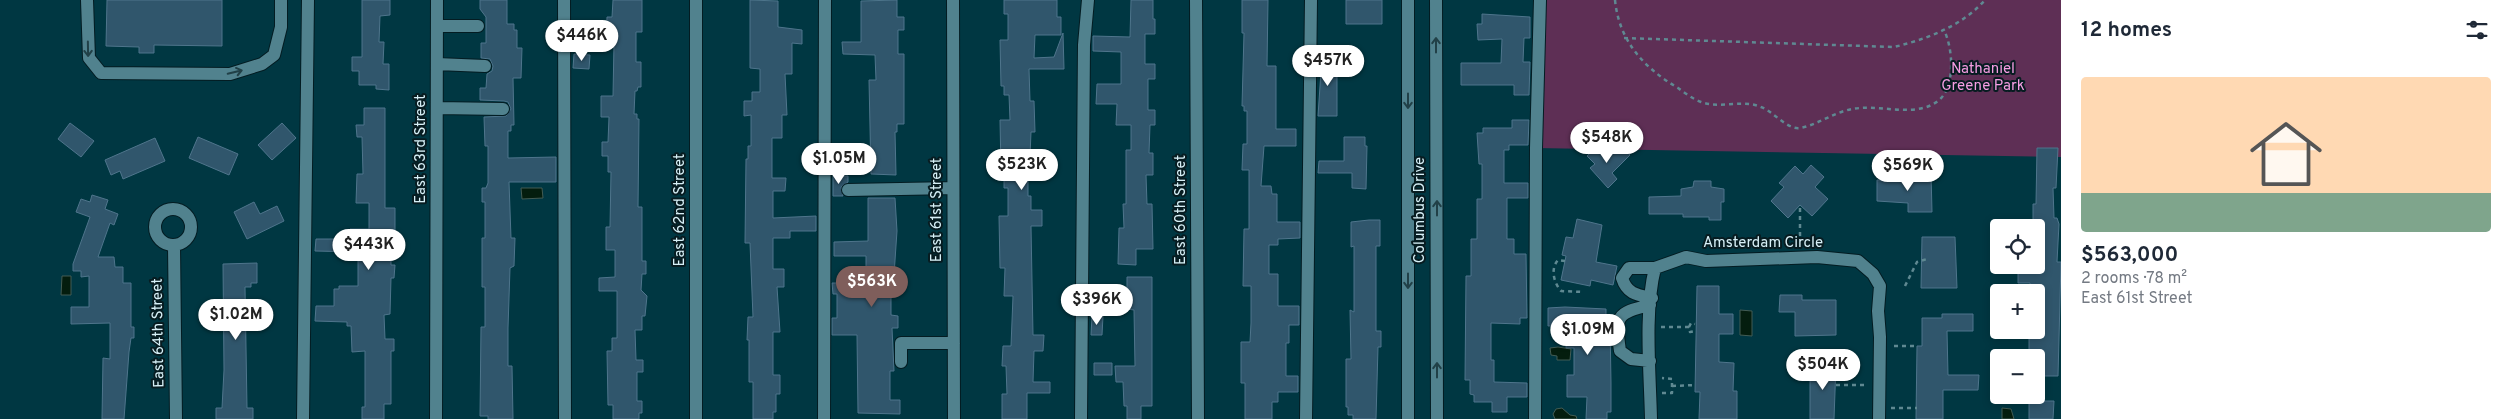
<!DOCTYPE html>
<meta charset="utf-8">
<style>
:root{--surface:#fff;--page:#f2f2f3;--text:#1f2937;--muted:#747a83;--accent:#7f5e5b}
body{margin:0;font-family:Overpass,sans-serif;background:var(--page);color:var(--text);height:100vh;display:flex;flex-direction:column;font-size:19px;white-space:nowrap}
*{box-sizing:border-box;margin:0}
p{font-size:16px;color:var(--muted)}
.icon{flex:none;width:28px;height:28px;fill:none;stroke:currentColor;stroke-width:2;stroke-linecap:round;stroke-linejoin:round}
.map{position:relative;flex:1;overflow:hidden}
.side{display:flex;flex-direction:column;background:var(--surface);width:450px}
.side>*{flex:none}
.controls{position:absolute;left:1990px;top:219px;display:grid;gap:10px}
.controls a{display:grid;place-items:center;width:55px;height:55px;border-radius:5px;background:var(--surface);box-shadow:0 2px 8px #0003;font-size:25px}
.price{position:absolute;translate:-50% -42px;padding:0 11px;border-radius:18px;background:#fff;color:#222;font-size:16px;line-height:32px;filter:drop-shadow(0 1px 2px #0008)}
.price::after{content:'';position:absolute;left:50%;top:30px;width:15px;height:11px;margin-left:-8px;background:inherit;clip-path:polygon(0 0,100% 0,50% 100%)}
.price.on{background:var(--accent);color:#fff}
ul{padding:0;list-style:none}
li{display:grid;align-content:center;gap:10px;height:265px;padding:0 20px}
li span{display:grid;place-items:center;height:155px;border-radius:5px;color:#555}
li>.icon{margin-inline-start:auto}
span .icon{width:90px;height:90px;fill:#fffc;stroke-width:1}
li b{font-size:21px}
h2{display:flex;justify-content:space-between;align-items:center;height:60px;padding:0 20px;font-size:21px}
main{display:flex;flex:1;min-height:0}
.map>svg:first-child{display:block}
.green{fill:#5e2f55}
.water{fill:#041d0e;stroke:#435c54}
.building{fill:#30566c;stroke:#4f758c}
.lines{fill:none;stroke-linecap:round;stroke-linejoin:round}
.minor-casing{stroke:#031c22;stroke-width:14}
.path{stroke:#5f8992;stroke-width:2.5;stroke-dasharray:4 4;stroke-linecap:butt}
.minor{stroke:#51828e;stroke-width:12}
.oneway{stroke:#214047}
.labels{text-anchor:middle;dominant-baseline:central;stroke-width:4;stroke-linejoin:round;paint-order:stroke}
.park-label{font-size:15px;fill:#f69de3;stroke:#071c21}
.street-label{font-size:15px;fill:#d7f0f7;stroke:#071c21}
</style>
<main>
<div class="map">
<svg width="2061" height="419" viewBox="0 0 2061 419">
<rect width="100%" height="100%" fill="#003742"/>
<path class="green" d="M1540 0H2061V157L1536 148Z"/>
<path class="water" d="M521 188H542L543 198 522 199Z
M62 276H71V295H61Z
M1740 310 1752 311V336L1740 335Z
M1558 347 1571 349 1570 360H1557V356L1551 355 1550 348Z
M1562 408 1570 415 1576 416 1577 419H1555L1553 414 1556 409Z
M2002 408 2011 409 2014 419H2002Z"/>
<path class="building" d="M107 0H222V46L154 45V53H139V47L106 46Z
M362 0H390V15L380 16 379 42H384L383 64H389V90L376 89V85H359V71H352V57H362Z
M480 0H507V24H514V30H517V48H522L521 78H513L514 125H511V131H508V158L556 157V182H509L511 238H515L514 266 510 268 508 328V366H512L513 419H488V416H480L481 327H485V287H482V238H485V202H482V188H486L488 183V146H485L484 117 506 116 511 109 508 102 504 101 480 100V88H486L487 74 492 71 493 66 490 59 481 58V43H486V17L480 9Z
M613 0H642V32H636V62H641V87H638L637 91H635L634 114H637V119H639L638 207H642V261H646V274H642L641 290 647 296 645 316H642V330H635L636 360H643V372H637V401H642V413H639V419H613V405H608L607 351H612V338H617V291H599V278L615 277V250H606V227H610L611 172H608V156H602V142H608L609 117H601V96H613L614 43H606L607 17H612Z
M750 0 778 1V27L802 30V44L792 43V74H785L787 115H782V138H772V178H786L785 191H773V218L816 216V231H790V238H773V269H784V287H777L780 332H773V375H780V394H776V412H773V419H753V382H749V340H747L748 317H753L750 243H745L746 159H748V146H751V115L744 116V101H752V92H760V69L750 68Z
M897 0V17H904V30H898V54H904V124H897V132H895L896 175 871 174 869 80H876L875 55 843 54 842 42H861V1Z
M1004 0H1057V17H1061V35H1035L1034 58 1054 57 1063 33 1064 69H1029L1030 101H1034L1035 132H1031L1030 156H1028V196H1031V210H1042V226H1031L1033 335H1044L1043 351H1034L1033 382H1050V393H1027V419H1002V394H1007L1006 366H1002L1003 346H1011L1013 296H1004L1005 268H1000L999 216H1008V188H1004V169H1001L1000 120H1010L1009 95H1004V86H1001L1000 40H1008V14H1004Z
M1131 0H1153V19H1155V34H1145V64H1155V79H1148V110H1155V125H1150L1149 153H1153V175H1146L1147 204H1152L1153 249H1136V265L1118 264 1119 228H1124L1123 204H1126V150H1131V125H1116L1117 104H1096L1097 84H1121V52L1093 51V36L1130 37Z
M1242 0H1268L1267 66H1276V129H1296V146H1264L1261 186H1271L1272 194H1277V222H1300V238L1278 239V245H1269V274H1278V306H1299V325H1289V343H1286V376H1298V392H1278V402H1272V419H1245V383H1241V342H1250L1251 323V286H1243L1244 229H1249V170H1242L1243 144H1247V111H1244V106H1242L1244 33H1242Z
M1346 0H1382V24H1346Z
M1482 14 1530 17V38H1524L1523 62H1530L1529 95H1514V85H1461V63H1501L1502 39 1478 40 1477 24H1482Z
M574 54 590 55 589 69 573 68Z
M1322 56 1337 57V116H1318Z
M364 108H385V208H395V230H391V265H395L394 278H391L390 314 384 315 385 339H394V351H391V404H384V419H362V407H365V351L352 352 351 326H347V322L315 321 316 306H334V289H339V286H358V252L315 251 316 239H350V229H369V203H356L357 174H363L362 137H357L356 125H364Z
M1512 120H1529L1528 145H1509V150H1504V183H1528V198H1507V239H1514V254H1526L1527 318H1520V324L1491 323V360H1494V382L1527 383V397H1507V412H1492V402H1474V395L1470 394V380H1465L1466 276H1471V239H1477V199H1482V164H1479L1477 133H1483V128H1512Z
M70 123 94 141 81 157 58 139Z
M282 123 296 138 272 160 258 145Z
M198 137 238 154 229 175 189 158Z
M1344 137H1365V146H1367L1366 189 1352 188V173H1318L1319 161H1344Z
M155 138 165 161 123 179 120 171 111 175 105 160Z
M1621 146 1630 155 1612 173 1617 179 1608 188 1590 168 1595 164 1587 156 1596 147 1608 159Z
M2037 148H2058L2056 188H2053L2054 218H2057L2059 224 2057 262H2061L2058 376H2036V358H2029V330H2036V292H2031L2030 283H2018V267L2036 266V228H2033V204H2036Z
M1811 165 1824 177 1815 187 1828 199 1812 216 1800 205 1788 218 1771 201 1784 187 1779 183 1795 166 1803 174Z
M1931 173 1932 212H1908V203L1877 201V180H1893V176H1909V174Z
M833 176H848V182L841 187 843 196H833Z
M1694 181H1711V187L1724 189V202H1721V220H1709V217H1683V214H1649V197L1681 196V189L1693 187Z
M92 195 108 200 105 209 118 214 114 225 110 223 98 257H114L115 267H123V283H131V327H134V338H131L129 352 124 419H102L103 358 110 359V323L71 324V307H89V276L81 277V271H73V264L90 217 76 212 81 199 90 202Z
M868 198H895L897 231 894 275H897V287H891V315L898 316V328H892L894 371H890V400H900V414L858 413 857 335H832V318H837V294H833L832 283H866V256H834V242L868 241Z
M254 202 260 214 277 206 284 221 247 239 234 212Z
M1577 219 1602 225 1596 262 1617 266 1613 285 1591 280 1590 286 1561 280 1566 256 1562 255 1566 237 1573 238Z
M1369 220H1380V246H1376V331H1381V347H1378L1376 419H1353V415H1348V407H1346V359H1351L1350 310 1354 312V246L1351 247V222Z
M1922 237H1955L1957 288H1921Z
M257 263V283H251V287H245L247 408H253V419H216V408H222L224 370 223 264Z
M1127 277H1152V406H1141V419H1127V406H1124L1123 382H1116L1115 366H1135L1134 310 1127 309Z
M1697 286H1719V314H1733V334H1719V362L1734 363 1733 391H1737V419H1699L1700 392H1695Z
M1780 295H1802V300H1836V335L1795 336V312H1779Z
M1565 307 1606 309V323H1610L1611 383V412H1607V419H1586L1587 397H1567V375H1574V348H1566L1567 325 1548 326V308Z
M1942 314H1973V331H1947L1948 375H1979L1978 390H1943V419H1916L1917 346H1922V318H1942Z
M1092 316H1103L1102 335H1091Z
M1094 363H1112V375H1094Z
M1810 364H1836L1834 419H1810Z
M2029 395H2043V401H2054L2053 419H2029Z"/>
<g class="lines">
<g class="minor-casing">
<path id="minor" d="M87 0 89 58 101 73 230 74 262 64 274 55 281 27V0
M564 0 565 419
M696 0V419
M953 0 954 419
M1196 0 1198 419
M1436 0 1437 419
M437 26H478
M437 64 485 66
M437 108 503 109
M848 190 953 188
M155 227a18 18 0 1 1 36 0a18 18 0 1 1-36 0Z
M174 246 176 419
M1652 298C1637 295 1627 294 1622 278L1629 268H1655
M1650 305C1616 313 1615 316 1620 351L1631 359 1650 361
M901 362V343H954
M303 419 308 0
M436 419 437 0
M824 419 825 0
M1081 419 1084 45 1088 0
M1306 419 1311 0
M1408 419V0
M1535 419 1536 148 1540 0
M1651 419C1650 373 1644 311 1655 268L1686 257 1706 261 1817 257 1858 261 1873 274 1880 286 1878 311 1880 337 1879 419"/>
</g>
<path class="path" d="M1615 0C1619 41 1644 68 1678 88 1685 93 1693 99 1701 102 1720 109 1743 99 1761 107 1773 111 1787 130 1800 128 1821 124 1837 109 1861 108 1885 106 1917 117 1938 101 1956 87 1953 48 1944 30
M1624 38 1894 47C1927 39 1962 26 1985 0
M1800 244V205
M1565 261 1558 260C1550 269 1554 283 1561 291L1583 292
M1905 286 1917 262 1927 259
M1661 327H1689L1690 332 1695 331
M1689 327 1691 323 1695 324
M1894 346H1917
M1836 385H1867
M1672 386 1696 385
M1662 393H1672V379L1662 378
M1891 408H1917"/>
<use href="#minor" class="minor"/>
</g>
<defs><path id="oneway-shaft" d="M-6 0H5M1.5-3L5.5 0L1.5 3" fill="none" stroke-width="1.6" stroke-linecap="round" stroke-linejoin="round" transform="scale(1.25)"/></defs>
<g class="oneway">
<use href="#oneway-shaft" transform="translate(1436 45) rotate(-90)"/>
<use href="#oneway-shaft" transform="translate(88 49) rotate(89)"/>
<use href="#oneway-shaft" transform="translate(235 72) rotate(-13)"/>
<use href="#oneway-shaft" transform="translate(1408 101) rotate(90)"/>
<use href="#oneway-shaft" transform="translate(1437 208) rotate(-90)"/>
<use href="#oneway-shaft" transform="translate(1408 281) rotate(90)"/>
<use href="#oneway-shaft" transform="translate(1437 370) rotate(-90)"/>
</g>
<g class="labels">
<g class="park-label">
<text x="1983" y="69">Nathaniel<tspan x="1983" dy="17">Greene Park</tspan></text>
</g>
<g class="street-label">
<text transform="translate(421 149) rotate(-90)">East 63rd Street</text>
<text transform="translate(680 210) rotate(-90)">East 62nd Street</text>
<text transform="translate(937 210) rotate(-90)">East 61st Street</text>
<text transform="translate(1181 210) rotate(-90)">East 60th Street</text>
<text transform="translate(1420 210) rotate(-90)">Columbus Drive</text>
<text x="1763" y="243">Amsterdam Circle</text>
<text transform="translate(159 333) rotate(-91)">East 64th Street</text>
</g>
</g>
</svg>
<div class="controls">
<a><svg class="icon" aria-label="locate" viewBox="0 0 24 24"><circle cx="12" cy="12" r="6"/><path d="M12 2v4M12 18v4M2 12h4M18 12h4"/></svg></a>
<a>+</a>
<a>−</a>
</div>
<b class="price" style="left:582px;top:62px">$446K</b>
<b class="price" style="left:1328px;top:87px">$457K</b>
<b class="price" style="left:1607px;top:164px">$548K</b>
<b class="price" style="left:839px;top:185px">$1.05M</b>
<b class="price" style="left:1022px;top:191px">$523K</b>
<b class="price" style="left:1908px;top:192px">$569K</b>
<b class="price" style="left:369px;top:271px">$443K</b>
<b class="price on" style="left:872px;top:308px">$563K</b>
<b class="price" style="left:1097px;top:326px">$396K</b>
<b class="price" style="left:236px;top:341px">$1.02M</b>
<b class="price" style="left:1588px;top:356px">$1.09M</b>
<b class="price" style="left:1823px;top:391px">$504K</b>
</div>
<section class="side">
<h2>12 homes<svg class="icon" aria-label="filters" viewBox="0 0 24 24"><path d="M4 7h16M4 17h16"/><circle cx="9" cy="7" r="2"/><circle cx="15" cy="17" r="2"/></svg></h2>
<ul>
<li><span style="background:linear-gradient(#ffd9b3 75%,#7fa58c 0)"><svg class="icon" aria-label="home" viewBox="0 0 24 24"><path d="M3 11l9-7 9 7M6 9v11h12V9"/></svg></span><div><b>$563,000</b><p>2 rooms · 78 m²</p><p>East 61st Street</p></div></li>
</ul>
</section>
</main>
